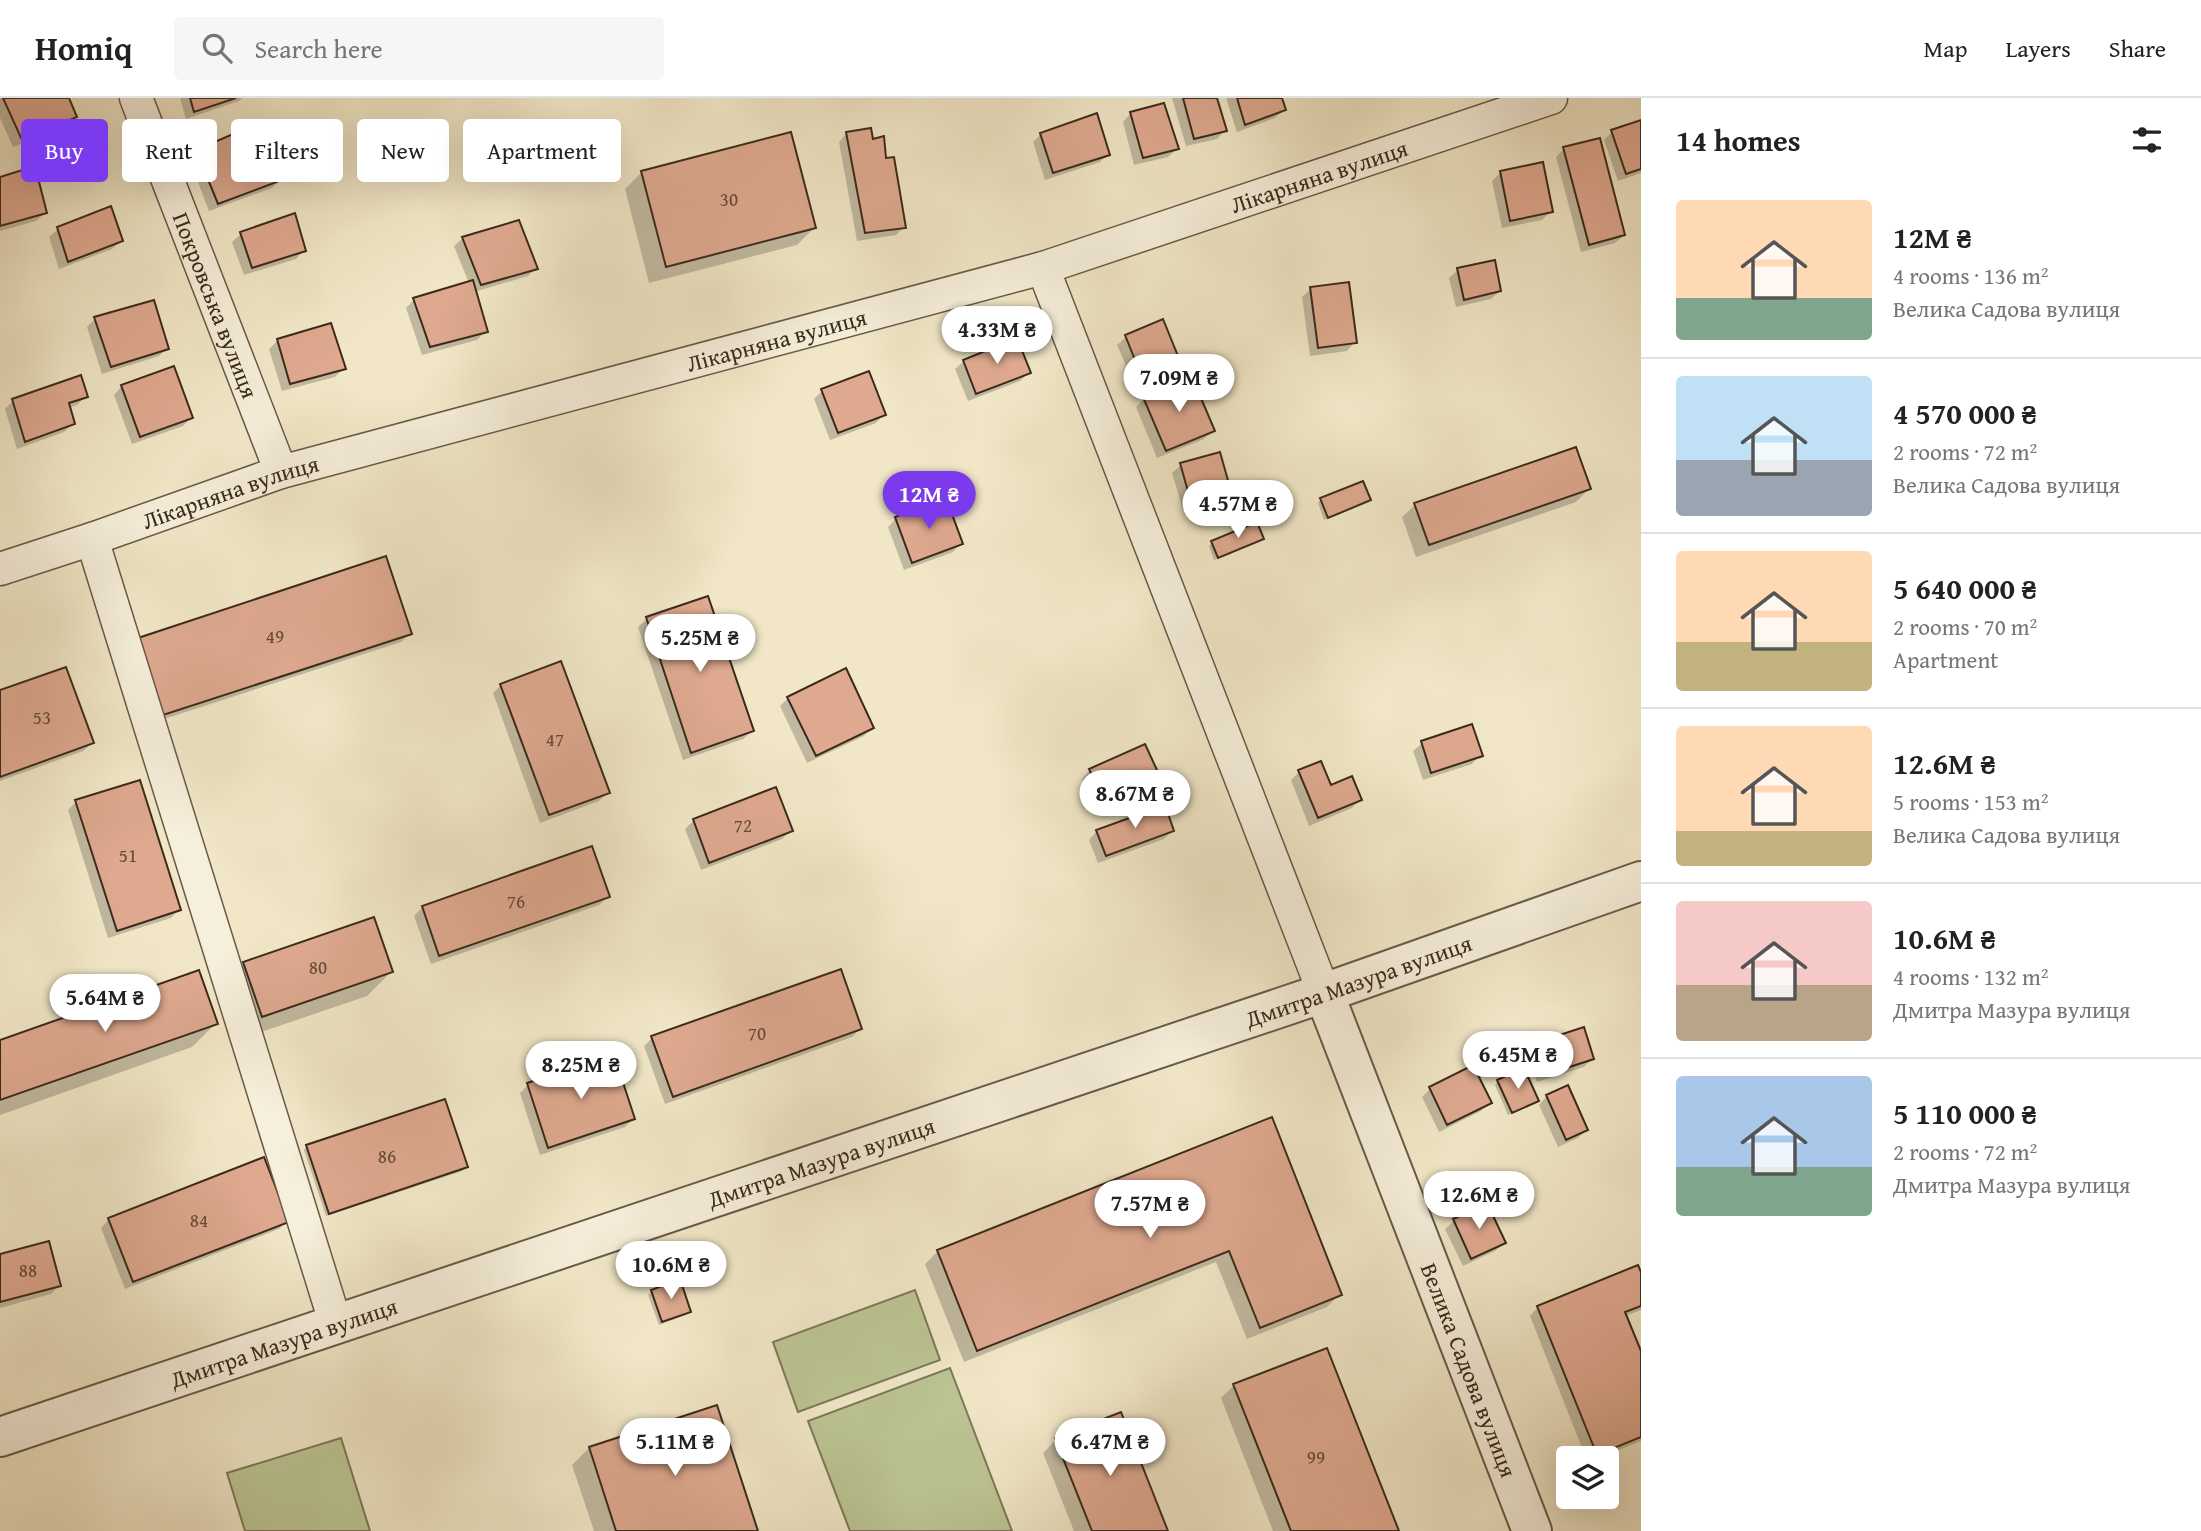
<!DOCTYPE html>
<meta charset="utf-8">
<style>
:root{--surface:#fff;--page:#f6f6f6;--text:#222;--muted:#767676;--line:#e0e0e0;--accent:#7c3aed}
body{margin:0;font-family:"Gentium Book Plus",serif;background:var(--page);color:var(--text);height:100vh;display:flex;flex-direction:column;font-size:26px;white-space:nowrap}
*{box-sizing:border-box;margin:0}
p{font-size:23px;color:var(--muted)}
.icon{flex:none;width:38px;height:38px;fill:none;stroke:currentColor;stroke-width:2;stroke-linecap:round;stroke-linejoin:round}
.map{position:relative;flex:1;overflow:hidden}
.panel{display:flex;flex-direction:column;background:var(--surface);width:560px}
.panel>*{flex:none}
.banner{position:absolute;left:21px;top:21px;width:665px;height:63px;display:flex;gap:14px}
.fabs{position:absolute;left:1556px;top:1348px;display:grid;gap:14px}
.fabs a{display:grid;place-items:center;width:63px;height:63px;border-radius:7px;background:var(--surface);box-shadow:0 7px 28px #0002;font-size:35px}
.price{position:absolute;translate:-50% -60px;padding:0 16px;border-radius:24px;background:#fff;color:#222;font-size:23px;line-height:46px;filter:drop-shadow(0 2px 4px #0008)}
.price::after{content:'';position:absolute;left:50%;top:42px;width:21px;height:16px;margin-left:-10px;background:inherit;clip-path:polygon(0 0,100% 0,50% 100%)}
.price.active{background:var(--accent);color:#fff}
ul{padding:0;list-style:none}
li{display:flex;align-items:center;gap:21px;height:175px;padding:0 35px}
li+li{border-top:2px solid var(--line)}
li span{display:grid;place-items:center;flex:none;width:196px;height:140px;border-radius:7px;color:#555}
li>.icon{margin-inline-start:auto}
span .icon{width:84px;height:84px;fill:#fffc;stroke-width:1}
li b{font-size:30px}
h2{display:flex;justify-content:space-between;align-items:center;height:84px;padding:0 35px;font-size:30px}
.chip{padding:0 24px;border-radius:7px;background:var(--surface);box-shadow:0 7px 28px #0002;font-size:24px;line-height:63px}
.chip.active{background:var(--accent);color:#fff}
header{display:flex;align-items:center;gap:42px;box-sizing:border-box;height:98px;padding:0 35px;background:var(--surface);border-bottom:2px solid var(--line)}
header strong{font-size:33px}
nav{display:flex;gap:38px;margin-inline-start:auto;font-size:24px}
.search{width:490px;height:63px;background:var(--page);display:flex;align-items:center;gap:18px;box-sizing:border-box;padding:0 24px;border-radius:7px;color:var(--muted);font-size:26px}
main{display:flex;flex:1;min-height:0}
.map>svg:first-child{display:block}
.green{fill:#bcc594;stroke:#7c7858;stroke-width:2}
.shadow{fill:#0003}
.building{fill:#dea98f;stroke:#3b2a1c;stroke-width:2}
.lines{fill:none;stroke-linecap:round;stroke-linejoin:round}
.minor-casing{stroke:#685947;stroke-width:35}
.tertiary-casing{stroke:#685947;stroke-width:42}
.minor{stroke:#f6efdb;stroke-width:32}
.tertiary{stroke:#f6efdb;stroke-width:38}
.labels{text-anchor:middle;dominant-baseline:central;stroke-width:5;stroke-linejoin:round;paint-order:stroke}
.number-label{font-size:19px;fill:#644a39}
.street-label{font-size:23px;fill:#3b2a1c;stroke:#f6efdb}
</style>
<header>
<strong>Homiq</strong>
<div class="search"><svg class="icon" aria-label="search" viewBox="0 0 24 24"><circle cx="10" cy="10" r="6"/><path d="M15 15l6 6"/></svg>Search here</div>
<nav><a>Map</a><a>Layers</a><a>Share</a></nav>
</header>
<main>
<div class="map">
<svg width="1641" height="1433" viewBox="0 0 1641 1433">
<rect width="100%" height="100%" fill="#f1e7c7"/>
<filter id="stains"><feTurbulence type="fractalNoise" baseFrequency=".00286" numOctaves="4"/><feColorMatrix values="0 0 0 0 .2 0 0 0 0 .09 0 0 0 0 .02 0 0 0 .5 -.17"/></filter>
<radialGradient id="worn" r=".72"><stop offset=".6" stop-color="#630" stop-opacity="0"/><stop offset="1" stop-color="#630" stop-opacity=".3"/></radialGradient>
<path class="green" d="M915 1192 940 1262 798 1314 773 1244Z
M950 1270 1012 1433H850L808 1323Z
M341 1340 370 1433H245L227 1375Z"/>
<path class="shadow" d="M0 0H67L75 18 67 27 13 49 0 20Z
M180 0H242L239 3 186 21Z
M1172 0H1215L1225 32 1217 41 1186 48Z
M1226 0H1280L1284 12 1275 20 1237 34Z
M1131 15 1177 51 1168 59 1134 67 1123 24Z
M1641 24V75L1618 83 1604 42 1612 34Z
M847 35 871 43 884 62 904 129 896 137 857 143 839 44Z
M1041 36 1108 56 1100 64 1045 82 1033 44Z
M1564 51 1624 137 1615 145 1581 154 1556 59Z
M197 53 280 82 272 90 209 113 189 61Z
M642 74 814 130 797 147 649 185 625 91Z
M1501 74 1551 113 1542 122 1502 130 1492 83Z
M0 80 45 115 36 123 0 133Z
M293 117 304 152 296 161 244 177 232 144 241 136Z
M58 131 121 143 112 151 59 171 49 139Z
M463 140 536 170 528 178 474 194 486 233 477 242 422 257 406 210 414 202 469 185 454 148Z
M1458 172 1500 193 1491 201 1456 209 1449 180Z
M1311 191 1355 244 1347 253 1310 258 1302 199Z
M95 221 167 250 159 258 102 276 87 229Z
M1162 224 1180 268 1172 276 1136 291 1117 247 1126 239Z
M278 242 344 270 335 279 282 293 269 251Z
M964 263 1029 274 1020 283 968 303 955 271Z
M122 288 191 320 183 328 132 346 114 297Z
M822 293 884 316 876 325 830 342 814 301Z
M86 298 77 307 68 310 73 326 64 334 17 351 5 311 13 303Z
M1144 301 1213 332 1204 341 1157 360 1136 309Z
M1181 367 1229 392 1221 401 1183 412 1172 375Z
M1589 391 1576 404 1416 459 1402 419 1415 407Z
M1321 401 1369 402 1365 405 1324 422 1318 405Z
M896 421 961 445 953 454 904 472 888 429Z
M1262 440 1258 444 1214 462 1209 448 1212 444Z
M647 521 752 633 743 641 683 662 638 529Z
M410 536 401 544 155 624 130 550Z
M501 587 608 695 599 703 540 725 493 595Z
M0 594 92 645 83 653 0 683Z
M788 600 872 629 864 638 807 665 780 608Z
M1422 645 1480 657 1472 666 1423 682 1413 653Z
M1090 672 1160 682 1151 691 1097 715 1082 681Z
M1299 674 1330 689 1360 702 1352 710 1309 728 1291 682Z
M76 704 179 811 171 820 108 840 68 712Z
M694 722 791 733 782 741 701 772 685 731Z
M1097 733H1172L1164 741 1098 765 1089 742Z
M608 798 599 807 431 866 414 818 423 809Z
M244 866 391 874 367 898 238 942 220 890Z
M216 925 192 949 0 1017V944Z
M860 931 852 939 665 1006 644 948 652 940Z
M1536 947 1592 961 1584 969 1537 984 1527 955Z
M1498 983 1537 1002 1533 1006 1508 1017 1495 987Z
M528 987 633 1021 625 1029 540 1057 520 995Z
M1430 991 1489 1004 1481 1013 1439 1034 1422 999Z
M1547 998 1586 1032 1578 1040 1558 1049 1539 1007Z
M1271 1021 1340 1196 1327 1209 1247 1241 1216 1164 964 1264 925 1166 938 1153Z
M307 1048 466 1069 462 1073 326 1118 304 1052Z
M1487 1108 1504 1145 1495 1153 1463 1168 1445 1131 1454 1123Z
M109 1121 287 1123 279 1131 125 1191 101 1130Z
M0 1158 59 1188 51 1196 0 1210Z
M1637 1170 1641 1179V1212L1625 1218 1641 1258V1343L1599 1360H1586L1530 1218 1538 1209Z
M652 1193 689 1213 686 1217 659 1227 648 1197Z
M1234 1287 1397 1433H1273L1221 1300Z
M1056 1342 1166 1433H1074L1043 1355Z
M589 1350 756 1433H594L572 1367Z"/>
<path class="building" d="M3 0H69L77 19 22 42Z
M190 0H236L194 14Z
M1183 0H1217L1227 33 1194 41Z
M1237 0H1282L1286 12 1245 27Z
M1164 5 1179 51 1143 60 1130 14Z
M1097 15 1110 57 1053 75 1040 35Z
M1641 22V71L1626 76 1611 32Z
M261 24 282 82 218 106 196 52Z
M871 30 873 41 884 38 886 60 894 59 906 130 865 135 846 34Z
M791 34 816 130 666 169 641 73Z
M1600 40 1625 137 1589 147 1563 49Z
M1543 64 1553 114 1510 123 1500 73Z
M35 68 47 115 0 128V79Z
M111 108 123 143 68 164 57 129Z
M295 115 306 153 252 170 240 134Z
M519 122 538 171 481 187 462 139Z
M1495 162 1501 193 1464 202 1457 170Z
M473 182 488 234 430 249 413 200Z
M1349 184 1357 245 1318 250 1310 189Z
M154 202 169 251 111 269 94 219Z
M1163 221 1182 268 1144 284 1125 237Z
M331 225 346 271 290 286 277 241Z
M1017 240 1031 275 976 296 963 262Z
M174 268 193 320 140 339 121 287Z
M869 273 886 317 838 335 821 291Z
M81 277 88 299 69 305 75 326 25 344 12 301Z
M1192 279 1215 333 1166 353 1143 299Z
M1576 349 1591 391 1429 447 1414 405Z
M1220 354 1231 393 1191 404 1180 365Z
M1363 383 1371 402 1328 420 1320 400Z
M946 400 963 446 912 465 895 419Z
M1257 424 1264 441 1218 460 1211 443Z
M386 458 412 536 163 617 138 540Z
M708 498 754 633 691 655 646 519Z
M561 563 610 695 549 717 500 586Z
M66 569 94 645 0 679V592Z
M846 570 874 630 816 658 787 599Z
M1472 626 1483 658 1431 675 1421 643Z
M1145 646 1162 683 1106 708 1089 671Z
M1321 663 1331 687 1352 678 1362 702 1318 720 1298 672Z
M140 682 181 812 117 833 75 702Z
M776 689 793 733 709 765 693 721Z
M1165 707 1174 733 1106 758 1096 732Z
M592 748 610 799 439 858 422 808Z
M374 819 393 874 262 919 243 864Z
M841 871 862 931 673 999 651 938Z
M199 872 218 926 0 1002V942Z
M1584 929 1594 961 1545 977 1535 945Z
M614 957 635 1021 548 1050 527 985Z
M1473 967 1492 1005 1447 1027 1429 989Z
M1524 970 1539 1003 1512 1015 1497 982Z
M1568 987 1588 1032 1566 1042 1546 997Z
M445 1001 468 1069 329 1116 306 1047Z
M1272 1019 1342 1197 1260 1230 1229 1153 977 1253 937 1152Z
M264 1059 289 1124 133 1184 108 1120Z
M1487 1105 1506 1145 1471 1161 1453 1121Z
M49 1143 61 1188 0 1204V1156Z
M1638 1167 1641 1174V1208L1625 1214 1641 1253V1339L1597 1357 1537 1208Z
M680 1181 691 1214 662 1224 651 1192Z
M1327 1250 1399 1433H1291L1233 1286Z
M717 1307 758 1433H616L589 1349Z
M1121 1314 1168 1433H1092L1055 1340Z"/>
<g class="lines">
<g class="minor-casing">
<g id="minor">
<path id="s1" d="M136 0 281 374"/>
<path d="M1043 170 1324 895"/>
<path d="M92 441 336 1227"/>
<path id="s2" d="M0 471 92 441 281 374 1043 170 1551 0"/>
</g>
</g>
<g class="tertiary-casing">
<g id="tertiary">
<path id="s3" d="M1324 895 1532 1433"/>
<path id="s4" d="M0 1339 1324 895 1641 783"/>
</g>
</g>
<use href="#minor" class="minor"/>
<use href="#tertiary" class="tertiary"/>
</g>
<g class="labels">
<g class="number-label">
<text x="729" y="101">30</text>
<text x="275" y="538">49</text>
<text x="42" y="619">53</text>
<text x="555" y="641">47</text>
<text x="743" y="727">72</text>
<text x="128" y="757">51</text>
<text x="516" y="803">76</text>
<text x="318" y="869">80</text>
<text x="757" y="935">70</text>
<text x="387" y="1058">86</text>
<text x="199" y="1122">84</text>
<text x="28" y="1172">88</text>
<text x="1316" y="1359">99</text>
</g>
<g class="street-label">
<text stroke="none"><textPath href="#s2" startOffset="1377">Лікарняна вулиця</textPath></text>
<text stroke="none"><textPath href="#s1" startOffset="222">Покровська вулиця</textPath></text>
<text stroke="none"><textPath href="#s2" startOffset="810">Лікарняна вулиця</textPath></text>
<text stroke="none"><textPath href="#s2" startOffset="243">Лікарняна вулиця</textPath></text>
<text stroke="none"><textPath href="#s4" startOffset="1433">Дмитра Мазура вулиця</textPath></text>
<text stroke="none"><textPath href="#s4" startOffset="866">Дмитра Мазура вулиця</textPath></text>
<text stroke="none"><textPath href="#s4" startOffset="299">Дмитра Мазура вулиця</textPath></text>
<text stroke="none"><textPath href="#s3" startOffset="404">Велика Садова вулиця</textPath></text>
</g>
</g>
<rect width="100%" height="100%" filter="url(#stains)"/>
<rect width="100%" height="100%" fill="url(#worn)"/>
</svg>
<div class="fabs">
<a><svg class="icon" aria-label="layers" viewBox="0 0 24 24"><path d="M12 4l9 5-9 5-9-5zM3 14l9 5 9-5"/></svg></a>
</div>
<b class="price" style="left:997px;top:268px">4.33M ₴</b>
<b class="price" style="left:1179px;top:316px">7.09M ₴</b>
<b class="price active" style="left:929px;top:433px">12M ₴</b>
<b class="price" style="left:1238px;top:442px">4.57M ₴</b>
<b class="price" style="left:700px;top:576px">5.25M ₴</b>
<b class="price" style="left:1135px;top:732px">8.67M ₴</b>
<b class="price" style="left:105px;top:936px">5.64M ₴</b>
<b class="price" style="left:1518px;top:993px">6.45M ₴</b>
<b class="price" style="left:581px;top:1003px">8.25M ₴</b>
<b class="price" style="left:1479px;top:1133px">12.6M ₴</b>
<b class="price" style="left:1150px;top:1142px">7.57M ₴</b>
<b class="price" style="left:671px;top:1203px">10.6M ₴</b>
<b class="price" style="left:675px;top:1380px">5.11M ₴</b>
<b class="price" style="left:1110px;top:1380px">6.47M ₴</b>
<div class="banner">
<a class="chip active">Buy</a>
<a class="chip">Rent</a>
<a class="chip">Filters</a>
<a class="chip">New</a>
<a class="chip">Apartment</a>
</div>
</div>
<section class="panel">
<h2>14 homes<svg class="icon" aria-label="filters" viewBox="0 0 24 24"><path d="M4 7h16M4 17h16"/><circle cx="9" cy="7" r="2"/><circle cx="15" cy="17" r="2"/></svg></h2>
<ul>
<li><span style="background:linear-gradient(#ffd9b3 70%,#7fa58c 0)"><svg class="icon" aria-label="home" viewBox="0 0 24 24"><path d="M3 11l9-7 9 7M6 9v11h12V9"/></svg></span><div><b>12M ₴</b><p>4 rooms · 136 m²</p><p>Велика Садова вулиця</p></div></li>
<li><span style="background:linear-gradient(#bfe0f5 60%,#9aa5b1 0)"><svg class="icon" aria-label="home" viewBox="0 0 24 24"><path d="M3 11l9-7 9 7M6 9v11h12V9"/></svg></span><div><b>4 570 000 ₴</b><p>2 rooms · 72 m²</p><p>Велика Садова вулиця</p></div></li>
<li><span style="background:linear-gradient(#ffd9b3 65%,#c2b280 0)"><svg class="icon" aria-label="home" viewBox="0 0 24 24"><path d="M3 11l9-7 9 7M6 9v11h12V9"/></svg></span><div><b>5 640 000 ₴</b><p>2 rooms · 70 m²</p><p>Apartment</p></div></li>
<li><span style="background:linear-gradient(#ffd9b3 75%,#c2b280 0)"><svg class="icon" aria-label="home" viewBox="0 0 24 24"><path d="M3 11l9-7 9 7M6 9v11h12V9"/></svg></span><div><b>12.6M ₴</b><p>5 rooms · 153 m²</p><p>Велика Садова вулиця</p></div></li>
<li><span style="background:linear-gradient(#f6c9c9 60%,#b9a48a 0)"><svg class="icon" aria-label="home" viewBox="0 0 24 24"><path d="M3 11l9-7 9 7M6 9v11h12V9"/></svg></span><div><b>10.6M ₴</b><p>4 rooms · 132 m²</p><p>Дмитра Мазура вулиця</p></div></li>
<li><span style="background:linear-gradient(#a9c7e8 65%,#7fa58c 0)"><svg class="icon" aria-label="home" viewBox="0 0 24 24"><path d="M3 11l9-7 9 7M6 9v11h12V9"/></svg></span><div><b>5 110 000 ₴</b><p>2 rooms · 72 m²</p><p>Дмитра Мазура вулиця</p></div></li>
</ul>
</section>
</main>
